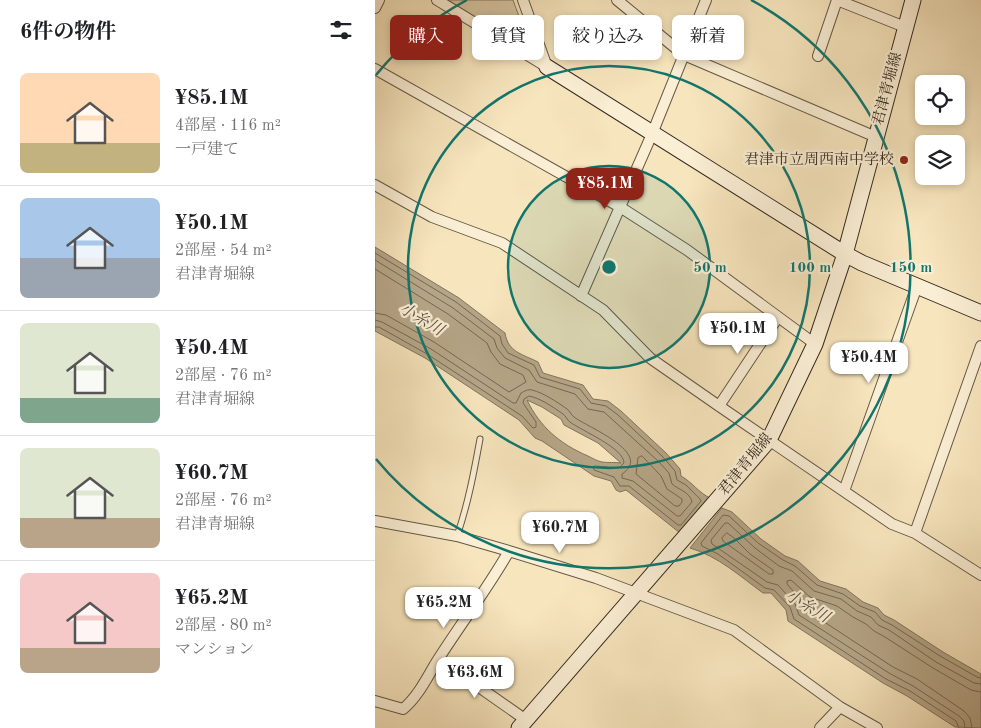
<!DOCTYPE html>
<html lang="ja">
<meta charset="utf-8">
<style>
:root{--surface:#fff;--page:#f6f6f6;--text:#202124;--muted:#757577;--line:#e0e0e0;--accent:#8f2418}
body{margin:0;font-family:"Old Standard TT","Noto Serif JP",serif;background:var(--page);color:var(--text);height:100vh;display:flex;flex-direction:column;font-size:19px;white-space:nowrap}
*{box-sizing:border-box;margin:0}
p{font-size:16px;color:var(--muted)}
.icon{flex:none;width:28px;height:28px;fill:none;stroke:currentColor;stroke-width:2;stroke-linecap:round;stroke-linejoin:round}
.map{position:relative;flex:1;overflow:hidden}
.details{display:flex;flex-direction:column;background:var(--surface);width:375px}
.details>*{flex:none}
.top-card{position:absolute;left:15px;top:15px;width:475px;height:45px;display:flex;gap:10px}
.buttons{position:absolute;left:540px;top:75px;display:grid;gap:10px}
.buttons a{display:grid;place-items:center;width:50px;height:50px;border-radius:8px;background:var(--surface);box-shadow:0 2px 8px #0003;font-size:25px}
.price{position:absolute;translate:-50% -42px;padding:0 11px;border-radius:10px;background:#fff;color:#222;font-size:16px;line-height:32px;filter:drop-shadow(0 1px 2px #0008)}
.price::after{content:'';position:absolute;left:50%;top:30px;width:15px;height:11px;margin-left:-8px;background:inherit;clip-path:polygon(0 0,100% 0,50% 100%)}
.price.current{background:var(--accent);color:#fff}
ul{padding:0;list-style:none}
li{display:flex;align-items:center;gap:15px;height:125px;padding:0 20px}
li+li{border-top:1px solid var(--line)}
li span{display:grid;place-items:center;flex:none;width:140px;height:100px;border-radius:8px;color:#555}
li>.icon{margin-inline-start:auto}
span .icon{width:60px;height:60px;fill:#fffc;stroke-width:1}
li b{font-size:21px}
h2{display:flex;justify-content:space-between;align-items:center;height:60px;padding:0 20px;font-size:21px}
.chip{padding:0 18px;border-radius:8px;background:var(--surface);box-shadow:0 2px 8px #0003;font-size:18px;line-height:45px}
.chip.current{background:var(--accent);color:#fff}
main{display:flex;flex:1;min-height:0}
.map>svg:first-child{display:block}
.green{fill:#d6c5a2;stroke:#857860}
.water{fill:#b5a587;stroke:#81745d;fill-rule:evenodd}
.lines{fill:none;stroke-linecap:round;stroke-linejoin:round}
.shore{stroke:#746852;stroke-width:1}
.lane-casing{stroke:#655945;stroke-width:7}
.street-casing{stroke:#655945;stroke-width:12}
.secondary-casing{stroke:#342a1d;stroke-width:17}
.lane{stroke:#faeed4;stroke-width:5}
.street{stroke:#faeed4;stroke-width:10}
.secondary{stroke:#faeed4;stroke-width:15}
.ring{fill:none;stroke:#0f766e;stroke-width:2.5}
.poi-dot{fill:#8f2418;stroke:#faeed4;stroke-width:2}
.labels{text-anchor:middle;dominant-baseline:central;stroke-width:4.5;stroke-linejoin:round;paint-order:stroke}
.street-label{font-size:15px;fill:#342a1d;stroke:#faeed4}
.poi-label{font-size:15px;fill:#342a1d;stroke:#faeed4;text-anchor:end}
.water-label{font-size:16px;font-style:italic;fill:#5b4f3d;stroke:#faeed4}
.centre{fill:#0f766e;stroke:#faeed4;stroke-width:2.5}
.ring-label{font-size:15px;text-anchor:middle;font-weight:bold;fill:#0f766e;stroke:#faeed4;stroke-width:4.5;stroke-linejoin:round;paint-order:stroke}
</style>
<main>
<section class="details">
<h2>6件の物件<svg class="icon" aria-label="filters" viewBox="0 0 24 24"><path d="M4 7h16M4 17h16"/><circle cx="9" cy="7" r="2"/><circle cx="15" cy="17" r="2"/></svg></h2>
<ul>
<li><span style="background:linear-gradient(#ffd9b3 70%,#c2b280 0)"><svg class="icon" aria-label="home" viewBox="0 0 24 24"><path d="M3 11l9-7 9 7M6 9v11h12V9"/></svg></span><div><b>¥85.1M</b><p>4部屋 · 116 m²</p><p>一戸建て</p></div></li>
<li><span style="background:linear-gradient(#a9c7e8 60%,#9aa5b1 0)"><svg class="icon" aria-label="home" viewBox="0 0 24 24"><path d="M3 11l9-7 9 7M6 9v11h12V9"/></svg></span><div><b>¥50.1M</b><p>2部屋 · 54 m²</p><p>君津青堀線</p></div></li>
<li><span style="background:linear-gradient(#dfe7d0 75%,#7fa58c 0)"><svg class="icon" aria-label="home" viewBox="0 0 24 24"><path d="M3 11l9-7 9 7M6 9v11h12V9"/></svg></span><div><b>¥50.4M</b><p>2部屋 · 76 m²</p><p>君津青堀線</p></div></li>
<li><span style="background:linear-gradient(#dfe7d0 70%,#b9a48a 0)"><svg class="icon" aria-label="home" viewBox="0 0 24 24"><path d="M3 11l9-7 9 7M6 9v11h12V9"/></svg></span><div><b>¥60.7M</b><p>2部屋 · 76 m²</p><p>君津青堀線</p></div></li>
<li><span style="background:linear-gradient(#f6c9c9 75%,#b9a48a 0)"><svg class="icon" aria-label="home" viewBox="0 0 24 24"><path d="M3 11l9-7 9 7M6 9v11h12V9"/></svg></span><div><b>¥65.2M</b><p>2部屋 · 80 m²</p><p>マンション</p></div></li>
</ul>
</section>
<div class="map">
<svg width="606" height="728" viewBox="0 0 606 728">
<rect width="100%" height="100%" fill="#f7e5bd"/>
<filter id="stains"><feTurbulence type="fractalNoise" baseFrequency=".004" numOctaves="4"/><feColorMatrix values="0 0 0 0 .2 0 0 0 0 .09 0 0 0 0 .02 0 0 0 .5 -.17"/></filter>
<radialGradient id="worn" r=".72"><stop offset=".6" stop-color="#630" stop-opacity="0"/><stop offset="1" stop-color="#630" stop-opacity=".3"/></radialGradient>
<path class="green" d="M73 0H138L150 33 144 38 138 40Z"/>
<path class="water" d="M0 247 84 298 130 333C133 352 147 354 163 362L168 373 208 385 218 399 233 401 246 411 291 453 305 469 306 476C317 482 324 493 335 498L305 533 251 490 245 492 241 490 236 481 219 476 167 441 160 438 144 420 50 358 0 331ZM152 400 167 407 186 419 189 425 223 443 246 463C240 462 233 463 227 462 222 461 217 458 213 456 185 444 165 427 152 400Z
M347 508 357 512 386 539 410 556 423 561 445 581 471 589 488 602 503 608 509 615 519 620 568 652 606 674V728L580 727 532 696 508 683 413 621 411 610 396 593H388C366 577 343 556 315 548Z"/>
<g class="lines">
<path class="shore" d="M0 253 81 302 125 336 127 344 133 353 159 365 165 377 205 389 216 403 231 406 243 415 287 456 300 471 302 480 311 485 325 499 326 501 306 525H303L254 486H245L239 477 219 470 218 467 220 466 244 468 249 463C249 448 207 431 195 422 192 420 191 416 188 414 178 407 165 398 154 396L149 399 148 403 161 422V427L158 428 147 416 52 354 4 327H0
M0 260 78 308 119 339 122 348 130 358 154 370 162 382 200 394 213 409 229 412 283 461 294 473 297 484C304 490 315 492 317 502L305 516H302L258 481 247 478V474C279 453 212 427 199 417 196 415 195 411 192 409 182 402 169 393 157 390 153 389 150 391 146 393L141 403H138L56 349 7 322 0 320
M0 269 73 314 112 343 116 352 125 364 148 375 151 382 134 392 59 342 11 315 0 313
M267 456 286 476 292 489 307 499V502L304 506H300L261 474 263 458Z
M352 533 359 538 375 554 398 570V574H394L348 541 347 538Z
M584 728 581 721 535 691 511 679 419 619 415 607 399 590 390 588 343 554 327 546 326 543 348 515 354 516 383 543 408 560 420 566 442 585 468 594 485 606 500 612 507 620 517 625 565 656 602 677 606 678
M590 728 589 721 584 716 538 686 514 673 424 615 420 604 403 585 392 582 337 544 336 540 350 523H353L380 548 404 566 417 571 439 591 466 599 482 611 496 617 503 625 514 630 561 662 599 683 606 684
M597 728 595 718 589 711 542 679 518 667 431 610 426 600 412 584V581L416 580 435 597 462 606 478 617 491 624 499 631 510 637 558 668 596 690 606 692"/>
<g class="lane-casing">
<path id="lane" d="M82 536C93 504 99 472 105 439"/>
</g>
<g class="street-casing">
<path id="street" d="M62 0 172 67
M148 0 172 67
M242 0 309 55 501 137
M462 0 530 27
M0 8 4 0
M443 56 462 0
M0 69 245 207 312 250 440 344
M0 185 57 217 127 243 228 310 275 358 344 406 517 524 540 533 606 575
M206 296 277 134 331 0
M344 406 403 317
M469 491 542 286
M0 521 82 536 134 551 221 578 359 630 465 707 502 728
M540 533 606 346
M64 659 151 720
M0 701 28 709C44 696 53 675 64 658 87 622 113 588 134 551
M445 728 465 707"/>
</g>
<g class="secondary-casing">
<path id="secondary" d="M172 67 470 254 487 263 606 313
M144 728 394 440 440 344 470 254 538 0"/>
</g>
<use href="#lane" class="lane"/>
<use href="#street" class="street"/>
<use href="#secondary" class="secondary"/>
</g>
<circle cx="234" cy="267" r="101" fill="#0f766e" fill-opacity=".12"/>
<g class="ring">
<circle cx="234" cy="267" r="101"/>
<circle cx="234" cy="267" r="201"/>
<path d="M1 75A302 302 0 0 1 92 0M376 0A302 302 0 1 1 1 459"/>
</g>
<circle class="poi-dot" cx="529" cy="160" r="5"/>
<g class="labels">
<g class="street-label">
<text transform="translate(513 89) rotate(-75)">君津青堀線</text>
<text transform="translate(371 465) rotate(-51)">君津青堀線</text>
</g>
<g class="poi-label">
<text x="519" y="160">君津市立周西南中学校</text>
</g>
<g class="water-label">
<text transform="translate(46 320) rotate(31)">小糸川</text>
<text transform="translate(432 607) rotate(31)">小糸川</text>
</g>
</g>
<circle cx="234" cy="267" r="8" class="centre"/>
<g class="ring-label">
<text x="335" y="272">50 m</text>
<text x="435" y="272">100 m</text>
<text x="536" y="272">150 m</text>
</g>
<rect width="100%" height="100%" filter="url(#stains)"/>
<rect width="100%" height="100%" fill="url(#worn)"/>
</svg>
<div class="buttons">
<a><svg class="icon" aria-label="locate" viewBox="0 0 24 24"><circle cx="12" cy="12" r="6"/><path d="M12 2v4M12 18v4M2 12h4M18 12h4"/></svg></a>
<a><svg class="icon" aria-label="layers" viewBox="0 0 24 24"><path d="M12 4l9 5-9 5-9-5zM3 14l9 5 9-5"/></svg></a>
</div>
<b class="price current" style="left:230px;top:210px">¥85.1M</b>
<b class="price" style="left:363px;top:355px">¥50.1M</b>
<b class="price" style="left:494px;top:384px">¥50.4M</b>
<b class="price" style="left:185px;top:554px">¥60.7M</b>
<b class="price" style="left:69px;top:629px">¥65.2M</b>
<b class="price" style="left:100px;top:699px">¥63.6M</b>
<div class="top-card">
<a class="chip current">購入</a>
<a class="chip">賃貸</a>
<a class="chip">絞り込み</a>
<a class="chip">新着</a>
</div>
</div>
</main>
